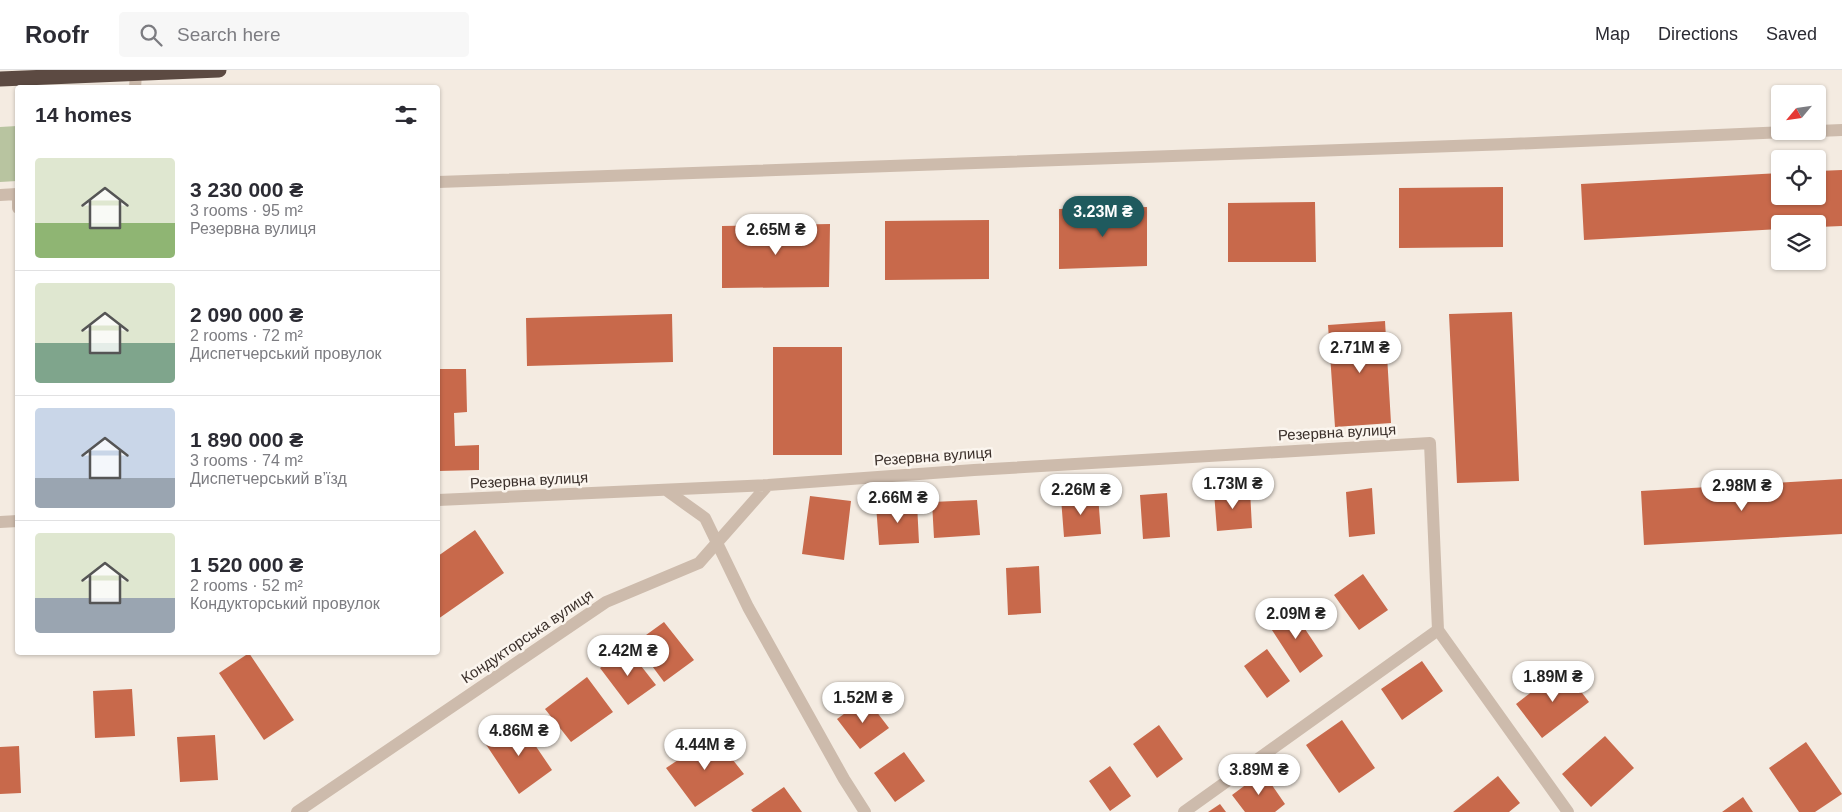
<!DOCTYPE html>
<meta charset="utf-8">
<style>
:root{--surface:#fff;--page:#f7f7f7;--text:#2b2b33;--muted:#7c7c81;--line:#e1e1e2;--accent:#1f5a5e}
body{margin:0;font-family:Helvetica,sans-serif;background:var(--page);color:var(--text);height:100vh;display:flex;flex-direction:column;font-size:19px;white-space:nowrap}
*{box-sizing:border-box;margin:0}
p{font-size:16px;color:var(--muted)}
.icon{flex:none;width:28px;height:28px;fill:none;stroke:currentColor;stroke-width:2;stroke-linecap:round;stroke-linejoin:round}
.map{position:relative;flex:1;overflow:hidden}
.side{position:absolute;left:15px;top:15px;width:425px;height:570px;display:flex;flex-direction:column;background:var(--surface);border-radius:5px;box-shadow:0 1px 4px #0004}
.side>*{flex:none}
.needle{width:32px;rotate:241deg}
.controls{position:absolute;left:1771px;top:15px;display:grid;gap:10px}
.controls a{display:grid;place-items:center;width:55px;height:55px;border-radius:5px;background:var(--surface);box-shadow:0 1px 4px #0004;font-size:25px}
.price{position:absolute;translate:-50% -42px;padding:0 11px;border-radius:18px;background:#fff;color:#222;font-size:16px;line-height:32px;filter:drop-shadow(0 1px 2px #0008)}
.price::after{content:'';position:absolute;left:50%;top:30px;width:15px;height:11px;margin-left:-8px;background:inherit;clip-path:polygon(0 0,100% 0,50% 100%)}
.price.active{background:var(--accent);color:#fff}
ul{padding:0;list-style:none}
li{display:flex;align-items:center;gap:15px;height:125px;padding:0 20px}
li+li{border-top:1px solid var(--line)}
li span{display:grid;place-items:center;flex:none;width:140px;height:100px;border-radius:5px;color:#555}
li>.icon{margin-inline-start:auto}
span .icon{width:60px;height:60px;fill:#fffc;stroke-width:1}
li b{font-size:21px}
h2{display:flex;justify-content:space-between;align-items:center;height:60px;padding:0 20px;font-size:21px}
header{display:flex;align-items:center;gap:30px;box-sizing:border-box;height:70px;padding:0 25px;background:var(--surface);border-bottom:1px solid var(--line)}
header strong{font-size:24px}
nav{display:flex;gap:28px;margin-inline-start:auto;font-size:18px}
.search{width:350px;height:45px;background:var(--page);display:flex;align-items:center;gap:12px;box-sizing:border-box;padding:0 18px;border-radius:5px;color:var(--muted);font-size:19px}
.map>svg:first-child{display:block}
.green{fill:#b8c4a0}
.building{fill:#c8694b}
.lines{fill:none;stroke-linecap:round;stroke-linejoin:round}
.lane{stroke:#cdbbac;stroke-width:12}
.street{stroke:#cdbbac;stroke-width:12}
.highway{stroke:#5c4a42;stroke-width:15}
.labels{text-anchor:middle;dominant-baseline:central;stroke-width:5;stroke-linejoin:round;paint-order:stroke}
.street-label{font-size:15px;fill:#3b302b;stroke:#fbf5ee}
</style>
<header>
<strong>Roofr</strong>
<div class="search"><svg class="icon" aria-label="search" viewBox="0 0 24 24"><circle cx="10" cy="10" r="6"/><path d="M15 15l6 6"/></svg>Search here</div>
<nav><a>Map</a><a>Directions</a><a>Saved</a></nav>
</header>
<div class="map">
<svg width="1842" height="742" viewBox="0 0 1842 742">
<rect width="100%" height="100%" fill="#f4ebe1"/>
<path class="green" d="M17 56V111L0 112V57Z"/>
<path class="building" d="M1842 100V156L1818 157V154H1780V159L1584 170 1581 114 1780 103V126H1818V101Z
M1503 117V177L1399 178V118Z
M1315 132 1316 192H1228V133Z
M1147 137V196L1059 199V139Z
M989 150V209L885 210V151Z
M830 154 829 217 722 218V156Z
M1512 242 1519 411 1457 413 1449 244Z
M672 244 673 292 527 296 526 248Z
M1385 251 1391 353 1335 357 1328 255Z
M773 277H842V385H773Z
M438 299H466L467 342 454 343 455 376 479 375V400L438 401Z
M1842 409V464L1644 475 1641 421Z
M1372 418 1375 464 1349 467 1346 422Z
M1250 420 1252 458 1217 461 1214 422Z
M1167 423 1170 467 1143 469 1140 425Z
M1098 425 1101 464 1064 467 1061 428Z
M810 426 851 431 844 490 802 484Z
M977 430 980 465 934 468 932 432Z
M917 433 919 473 879 475 876 435Z
M475 460 504 503 438 549V486Z
M1039 496 1041 543 1008 545 1006 498Z
M1363 504 1388 540 1359 560 1334 525Z
M1291 538 1323 586 1300 603 1268 554Z
M664 552 694 590 664 612 635 573Z
M627 578 656 615 628 635 600 598Z
M1267 579 1290 611 1267 628 1244 596Z
M249 583 294 650 264 670 219 603Z
M1422 591 1443 621 1402 650 1381 619Z
M1563 598 1589 632 1542 668 1516 634Z
M587 607 613 642 571 672 545 639Z
M132 619 135 666 95 668 93 621Z
M866 628 889 658 860 679 837 649Z
M518 650 552 700 519 724 485 673Z
M1342 650 1375 698 1339 723 1306 675Z
M1159 655 1183 689 1157 708 1133 674Z
M215 665 218 710 180 712 177 667Z
M714 666 744 704 695 737 666 698Z
M1605 666 1634 698 1591 737 1562 704Z
M1806 672 1842 724 1815 742H1799L1769 698Z
M19 676 21 723 0 724V677Z
M904 682 925 711 895 732 874 703Z
M1110 696 1131 726 1110 741 1089 711Z
M1263 702 1285 734 1275 742H1245L1232 725Z
M1498 706 1520 733 1509 742H1453Z
M784 717 802 742H753L751 740Z
M1743 727 1753 742H1722Z
M1220 734 1226 742H1208Z"/>
<g class="lines">
<path class="lane" d="M135 18 136 4
M18 124V138
M0 125 17 124"/>
<path class="street" d="M1818 61 1842 60
M438 112 1510 74 1806 61
M666 420 705 448 748 537 844 709 865 742
M438 430 768 415 974 400 1430 373 1438 560 1184 742
M0 452 18 451
M1438 560 1568 742
M297 742 606 532 699 493 768 415"/>
<path class="highway" d="M0 9 219 0"/>
</g>
<g class="labels">
<g class="street-label">
<text transform="translate(1337 362) rotate(-3)">Резервна вулиця</text>
<text transform="translate(933 386) rotate(-4)">Резервна вулиця</text>
<text transform="translate(529 410) rotate(-3)">Резервна вулиця</text>
<text transform="translate(527 566) rotate(-34)">Кондукторська вулиця</text>
</g>
</g>
</svg>
<div class="controls">
<a><svg class="needle" viewBox="-14 -14 28 28"><path d="M0-13l5 13h-10z" fill="#e53935"/><path d="M0 13l5-13h-10z" fill="#7c7c81"/></svg></a>
<a><svg class="icon" aria-label="locate" viewBox="0 0 24 24"><circle cx="12" cy="12" r="6"/><path d="M12 2v4M12 18v4M2 12h4M18 12h4"/></svg></a>
<a><svg class="icon" aria-label="layers" viewBox="0 0 24 24"><path d="M12 4l9 5-9 5-9-5zM3 14l9 5 9-5"/></svg></a>
</div>
<b class="price active" style="left:1103px;top:168px">3.23M ₴</b>
<b class="price" style="left:776px;top:186px">2.65M ₴</b>
<b class="price" style="left:1360px;top:304px">2.71M ₴</b>
<b class="price" style="left:1233px;top:440px">1.73M ₴</b>
<b class="price" style="left:1742px;top:442px">2.98M ₴</b>
<b class="price" style="left:1081px;top:446px">2.26M ₴</b>
<b class="price" style="left:898px;top:454px">2.66M ₴</b>
<b class="price" style="left:1296px;top:570px">2.09M ₴</b>
<b class="price" style="left:628px;top:607px">2.42M ₴</b>
<b class="price" style="left:1553px;top:633px">1.89M ₴</b>
<b class="price" style="left:863px;top:654px">1.52M ₴</b>
<b class="price" style="left:519px;top:687px">4.86M ₴</b>
<b class="price" style="left:705px;top:701px">4.44M ₴</b>
<b class="price" style="left:1259px;top:726px">3.89M ₴</b>
<section class="side">
<h2>14 homes<svg class="icon" aria-label="filters" viewBox="0 0 24 24"><path d="M4 7h16M4 17h16"/><circle cx="9" cy="7" r="2"/><circle cx="15" cy="17" r="2"/></svg></h2>
<ul>
<li><span style="background:linear-gradient(#dfe7d0 65%,#8fb573 0)"><svg class="icon" aria-label="home" viewBox="0 0 24 24"><path d="M3 11l9-7 9 7M6 9v11h12V9"/></svg></span><div><b>3 230 000 ₴</b><p>3 rooms · 95 m²</p><p>Резервна вулиця</p></div></li>
<li><span style="background:linear-gradient(#dfe7d0 60%,#7fa58c 0)"><svg class="icon" aria-label="home" viewBox="0 0 24 24"><path d="M3 11l9-7 9 7M6 9v11h12V9"/></svg></span><div><b>2 090 000 ₴</b><p>2 rooms · 72 m²</p><p>Диспетчерський провулок</p></div></li>
<li><span style="background:linear-gradient(#c9d6e8 70%,#9aa5b1 0)"><svg class="icon" aria-label="home" viewBox="0 0 24 24"><path d="M3 11l9-7 9 7M6 9v11h12V9"/></svg></span><div><b>1 890 000 ₴</b><p>3 rooms · 74 m²</p><p>Диспетчерський в’їзд</p></div></li>
<li><span style="background:linear-gradient(#dfe7d0 65%,#9aa5b1 0)"><svg class="icon" aria-label="home" viewBox="0 0 24 24"><path d="M3 11l9-7 9 7M6 9v11h12V9"/></svg></span><div><b>1 520 000 ₴</b><p>2 rooms · 52 m²</p><p>Кондукторський провулок</p></div></li>
</ul>
</section>
</div>
